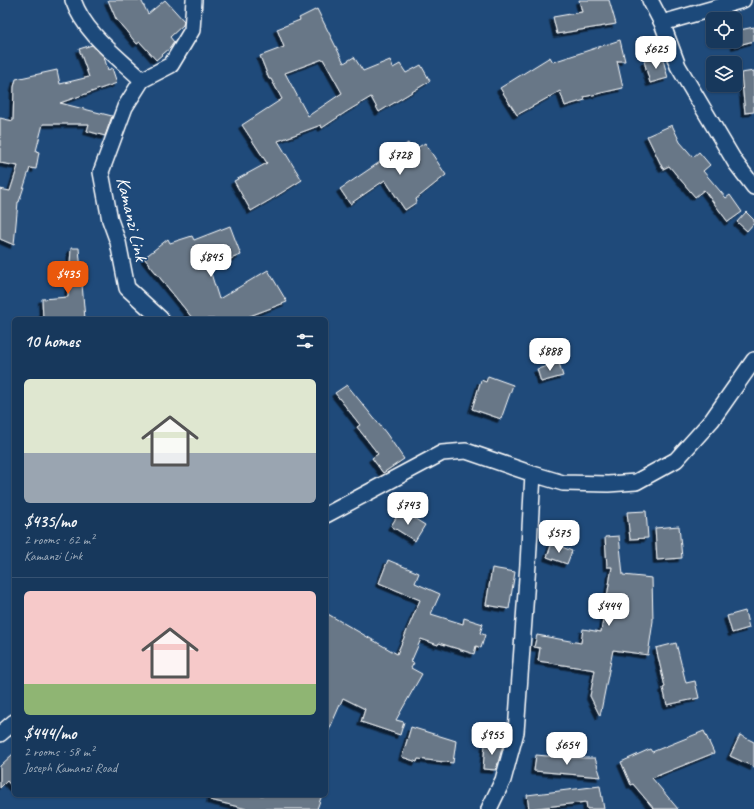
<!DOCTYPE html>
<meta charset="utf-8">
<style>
:root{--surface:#17385c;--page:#244365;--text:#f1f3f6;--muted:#9eacbb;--line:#365272;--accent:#ea580c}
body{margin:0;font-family:Caveat,sans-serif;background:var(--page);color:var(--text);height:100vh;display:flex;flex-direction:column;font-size:15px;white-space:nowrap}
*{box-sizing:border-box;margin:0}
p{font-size:13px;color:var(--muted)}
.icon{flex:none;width:22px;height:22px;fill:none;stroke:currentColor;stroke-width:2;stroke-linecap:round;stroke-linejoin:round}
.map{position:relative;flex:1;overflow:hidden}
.drawer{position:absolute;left:12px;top:317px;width:316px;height:480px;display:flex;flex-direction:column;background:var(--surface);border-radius:6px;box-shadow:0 1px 3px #0004,0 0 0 1px var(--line)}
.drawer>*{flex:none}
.controls{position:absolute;left:706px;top:12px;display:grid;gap:8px}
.controls a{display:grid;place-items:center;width:36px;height:36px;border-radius:6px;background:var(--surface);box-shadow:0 1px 3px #0004,0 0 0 1px var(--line);font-size:20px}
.price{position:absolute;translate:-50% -34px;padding:0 9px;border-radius:8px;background:#fff;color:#222;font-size:13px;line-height:26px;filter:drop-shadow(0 1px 2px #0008)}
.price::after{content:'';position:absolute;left:50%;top:24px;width:12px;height:9px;margin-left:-6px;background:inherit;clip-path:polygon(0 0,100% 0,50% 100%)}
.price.current{background:var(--accent);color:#fff}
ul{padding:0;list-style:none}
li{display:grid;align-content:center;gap:8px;height:212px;padding:0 12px}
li+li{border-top:1px solid var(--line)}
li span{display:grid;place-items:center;height:124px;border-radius:6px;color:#555}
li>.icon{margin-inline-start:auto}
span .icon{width:72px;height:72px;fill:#fffc;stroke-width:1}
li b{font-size:17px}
h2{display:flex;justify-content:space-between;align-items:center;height:48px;padding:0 12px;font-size:17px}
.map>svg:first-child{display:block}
.building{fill:#677787;stroke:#fff;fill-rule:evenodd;filter:url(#shadow)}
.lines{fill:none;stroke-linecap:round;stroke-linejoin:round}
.minor-casing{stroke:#fff;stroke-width:18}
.minor{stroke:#1f4a7a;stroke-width:15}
.labels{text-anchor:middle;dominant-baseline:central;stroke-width:3;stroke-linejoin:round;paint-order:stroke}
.street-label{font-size:19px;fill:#fff;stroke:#1f4a7a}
</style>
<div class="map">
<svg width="754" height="809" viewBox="0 0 754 809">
<defs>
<filter id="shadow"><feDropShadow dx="-3.5" dy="3.5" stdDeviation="0" flood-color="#0009"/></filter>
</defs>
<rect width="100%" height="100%" fill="#1f4a7a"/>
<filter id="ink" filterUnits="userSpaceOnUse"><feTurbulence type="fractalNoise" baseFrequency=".025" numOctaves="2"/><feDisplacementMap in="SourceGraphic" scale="8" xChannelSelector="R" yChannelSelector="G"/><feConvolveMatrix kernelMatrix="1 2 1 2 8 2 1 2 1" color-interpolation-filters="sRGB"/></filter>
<g filter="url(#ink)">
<path class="building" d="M108 0H141L148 14 165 0 184 21 183 25 170 37 174 42 170 48 156 60 140 42 137 44 116 19Z
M579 0H609L616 24 557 34 553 17 582 12Z
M317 9 344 63 354 57 363 71 390 60 393 68 400 64 406 73 421 65 430 81 379 112 371 97 346 112 322 128 321 125 278 141 302 180 270 200 251 211 234 181 267 163 242 125 282 99 271 79H269L260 56 284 47 277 29 300 20 299 18ZM323 59 342 93 308 116 285 73Z
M754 27V41L735 46V31Z
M620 40 625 61H617L623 88 584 97 585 100 565 106 560 91 517 115 500 88 550 57 553 62Z
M92 45 104 57 108 70 112 68 117 83 60 103 112 116 105 136 87 131 89 124H43L36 151 39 152 36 169 30 168 19 202H18L14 245 0 239V189L10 191 18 166 0 163V118L13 121 14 87 16 79 57 70 60 84 89 77 79 49Z
M662 56 668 78 650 83 644 61Z
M754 71V112L745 113 741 73Z
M672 125 680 142 693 157 699 152 710 165 703 171 726 198 730 195 742 212 728 222 704 190 695 197 669 166 663 169 647 136Z
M408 143 412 151 425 143 446 175 416 199 417 202 405 210 385 180 350 204 340 189Z
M746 212 754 220V223L747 231 737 222Z
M230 226 241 255 209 267 219 299 268 270 287 302 242 319H193L144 258 168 239 170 243 192 236 194 240Z
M71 248H79L85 319H43L42 299 68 297Z
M559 363 563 376 541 382 537 369Z
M488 376 513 385 501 419 472 409 481 380 486 382Z
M347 385 386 433 404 459 383 473 372 458 378 454 357 427 360 425 335 393Z
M401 510 425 525 415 541 391 526Z
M646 511 648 538 630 539 627 512Z
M679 526 682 558 657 560 655 528Z
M619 536 623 575 652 578 653 621 648 655 613 650 600 716 590 696 595 670 538 661 540 648 534 647 537 635 581 643 583 629 601 632 612 567H607L605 537Z
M552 543 572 551 567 564 547 557Z
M388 560 419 573 415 583 440 594 431 614 463 624 464 618 483 624 480 633 485 635 481 648 476 646 474 654 439 643 438 645 421 639 411 662 414 663 411 668 422 674 396 720 404 722 400 735 361 722 365 709 343 698 326 737V613L397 654 420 600 379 583Z
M492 568 515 572 509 609 486 605Z
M745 611 749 628 732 633 727 616Z
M676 643 686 683 695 681 699 698 667 705 663 688 665 687 656 648Z
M411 727 456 741 453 763 418 759 417 762 402 757Z
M704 731 714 753 652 778 678 809H654L633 784 631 785 621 762 650 749 652 752Z
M740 735 754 742V767L730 756Z
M485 744 503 745 496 770 483 769Z
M14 753V789L7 781 0 788V766Z
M536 755 569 758H595L601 777 534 771Z
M600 786 604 809H587L586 802 529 809 527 795Z
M211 795H322L317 809H247L210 800Z"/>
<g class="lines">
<g class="minor-casing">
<path id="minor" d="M73 0C85 34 117 56 142 80
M650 0 662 23 678 66 735 162 754 187
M662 23 743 0
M161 319 127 288 118 242 110 220 101 172 125 107 142 80 171 65 192 30 194 0
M326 515 442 453 466 451 533 474 563 483 608 484 636 482 676 460 712 420 754 360
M0 734 14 722
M489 809 503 780 516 732 528 564 533 474"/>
</g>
<use href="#minor" class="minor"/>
</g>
</g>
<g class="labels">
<g class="street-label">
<text transform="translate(132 219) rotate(77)">Kamanzi Link</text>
</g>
</g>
</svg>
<div class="controls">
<a><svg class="icon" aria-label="locate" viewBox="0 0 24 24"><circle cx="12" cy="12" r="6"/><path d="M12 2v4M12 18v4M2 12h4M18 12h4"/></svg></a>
<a><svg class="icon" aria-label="layers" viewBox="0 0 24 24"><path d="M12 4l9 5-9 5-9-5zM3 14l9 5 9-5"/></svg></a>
</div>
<b class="price" style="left:656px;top:70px">$625</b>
<b class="price" style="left:400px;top:176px">$728</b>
<b class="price" style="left:211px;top:278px">$845</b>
<b class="price current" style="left:68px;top:295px">$435</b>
<b class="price" style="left:550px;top:372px">$888</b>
<b class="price" style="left:408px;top:526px">$743</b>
<b class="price" style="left:559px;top:554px">$575</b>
<b class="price" style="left:609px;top:627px">$444</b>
<b class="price" style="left:492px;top:756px">$955</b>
<b class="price" style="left:567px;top:766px">$654</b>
<section class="drawer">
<h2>10 homes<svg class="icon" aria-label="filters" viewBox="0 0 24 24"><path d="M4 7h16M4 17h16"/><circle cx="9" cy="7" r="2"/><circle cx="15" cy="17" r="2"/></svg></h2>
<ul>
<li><span style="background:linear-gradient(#dfe7d0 60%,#9aa5b1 0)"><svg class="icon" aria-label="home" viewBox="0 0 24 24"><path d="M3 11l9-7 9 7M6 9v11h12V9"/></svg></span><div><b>$435/mo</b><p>2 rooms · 62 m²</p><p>Kamanzi Link</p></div></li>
<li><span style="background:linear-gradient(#f6c9c9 75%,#8fb573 0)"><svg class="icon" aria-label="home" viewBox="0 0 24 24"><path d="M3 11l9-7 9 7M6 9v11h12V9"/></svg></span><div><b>$444/mo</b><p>2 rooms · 58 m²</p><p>Joseph Kamanzi Road</p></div></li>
</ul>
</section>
</div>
